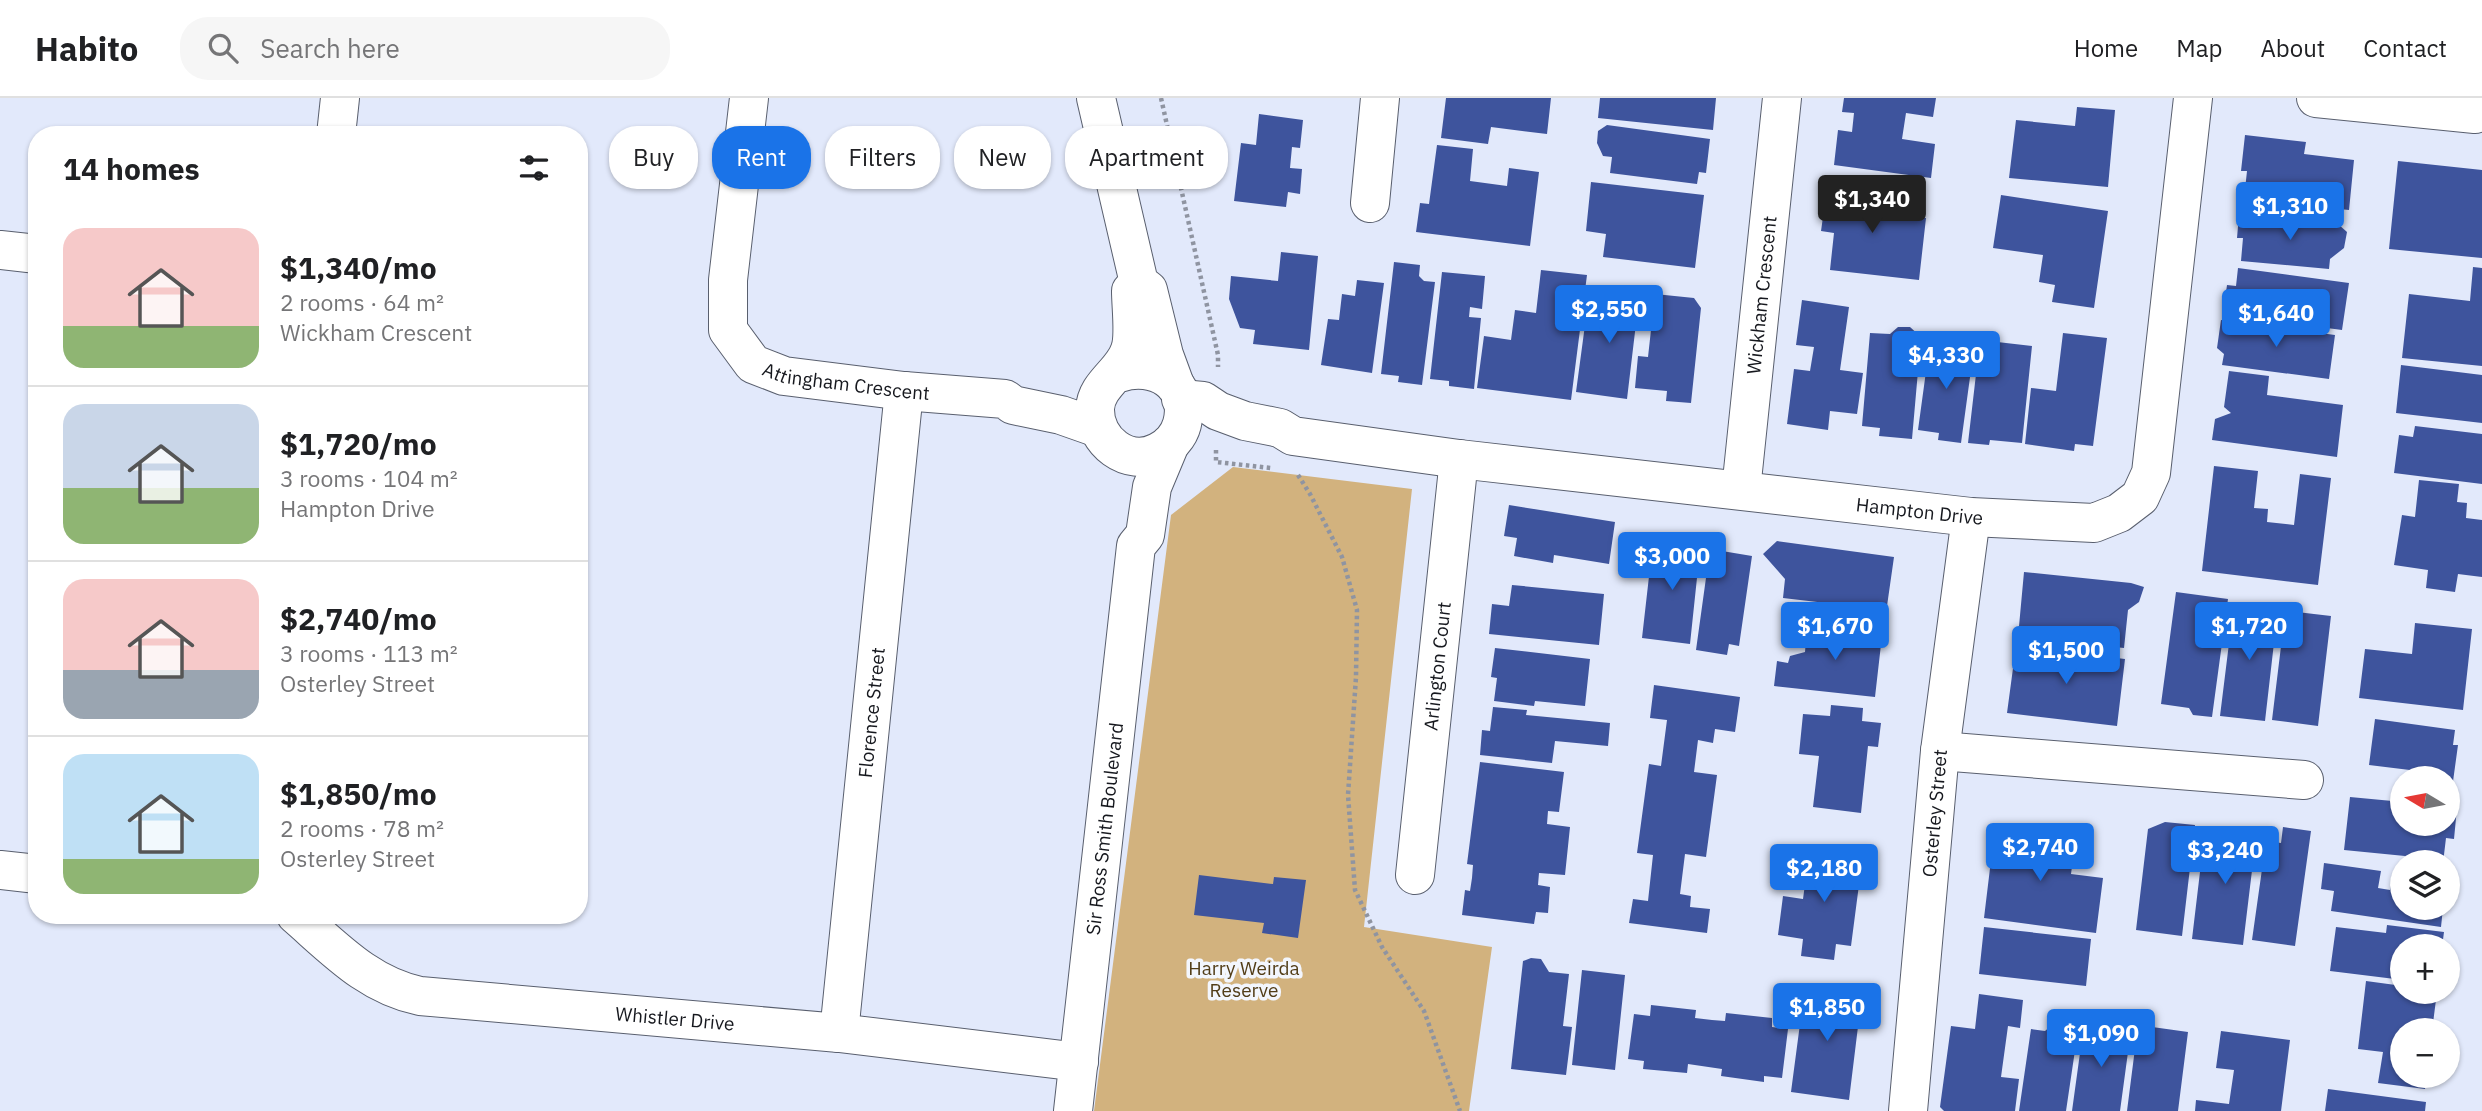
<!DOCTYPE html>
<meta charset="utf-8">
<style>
:root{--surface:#fff;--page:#f6f6f6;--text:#202124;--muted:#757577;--line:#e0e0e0;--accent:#1a73e8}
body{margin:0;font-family:"IBM Plex Sans",sans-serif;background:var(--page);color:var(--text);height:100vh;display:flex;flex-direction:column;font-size:26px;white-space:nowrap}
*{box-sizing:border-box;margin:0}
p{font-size:23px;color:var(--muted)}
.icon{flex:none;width:38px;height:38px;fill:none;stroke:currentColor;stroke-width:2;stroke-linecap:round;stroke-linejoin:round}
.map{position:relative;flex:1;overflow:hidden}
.side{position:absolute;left:28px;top:28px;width:560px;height:798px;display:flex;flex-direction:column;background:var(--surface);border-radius:28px;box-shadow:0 2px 5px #0004}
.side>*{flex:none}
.banner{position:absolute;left:609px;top:28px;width:665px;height:63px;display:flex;gap:14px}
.needle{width:46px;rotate:280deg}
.tools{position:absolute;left:2390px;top:668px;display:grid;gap:14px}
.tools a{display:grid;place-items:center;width:70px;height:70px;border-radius:50%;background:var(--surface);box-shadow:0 2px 5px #0004;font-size:35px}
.price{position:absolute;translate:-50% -60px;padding:0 16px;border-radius:7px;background:var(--accent);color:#fff;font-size:23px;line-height:46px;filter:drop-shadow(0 2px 4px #0008)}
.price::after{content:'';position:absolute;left:50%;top:42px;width:21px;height:16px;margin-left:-10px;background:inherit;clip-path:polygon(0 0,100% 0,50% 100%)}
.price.on{background:#222;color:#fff}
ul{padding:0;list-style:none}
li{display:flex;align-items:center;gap:21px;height:175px;padding:0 35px}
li+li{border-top:2px solid var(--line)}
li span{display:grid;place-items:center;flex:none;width:196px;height:140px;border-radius:21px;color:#555}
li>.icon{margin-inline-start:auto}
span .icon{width:84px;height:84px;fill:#fffc;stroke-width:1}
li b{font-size:30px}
h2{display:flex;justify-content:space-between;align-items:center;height:84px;padding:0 35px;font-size:30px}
.pill{padding:0 24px;border-radius:28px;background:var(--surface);box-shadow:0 2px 5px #0004;font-size:24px;line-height:63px}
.pill.on{background:var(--accent);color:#fff}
header{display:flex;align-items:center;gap:42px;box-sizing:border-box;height:98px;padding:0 35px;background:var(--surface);border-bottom:2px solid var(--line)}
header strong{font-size:33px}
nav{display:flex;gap:38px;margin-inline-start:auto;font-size:24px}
.search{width:490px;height:63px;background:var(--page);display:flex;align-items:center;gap:18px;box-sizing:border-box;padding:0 24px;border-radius:28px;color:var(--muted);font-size:26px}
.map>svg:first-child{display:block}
.green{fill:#d2b27e}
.building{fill:#3e549d}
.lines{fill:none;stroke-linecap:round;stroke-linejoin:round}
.minor-casing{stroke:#595f6e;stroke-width:40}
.path{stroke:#8f94a1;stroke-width:4.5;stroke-dasharray:3.5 3.5;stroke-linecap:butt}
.minor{stroke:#fff;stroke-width:38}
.labels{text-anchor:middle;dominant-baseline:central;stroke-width:7;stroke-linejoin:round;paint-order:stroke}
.street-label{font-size:19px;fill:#16181e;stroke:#f3f6fd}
.park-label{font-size:19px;fill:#523d18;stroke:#f3f6fd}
</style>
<header>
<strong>Habito</strong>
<div class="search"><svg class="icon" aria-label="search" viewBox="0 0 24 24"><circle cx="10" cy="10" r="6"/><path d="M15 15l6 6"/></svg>Search here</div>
<nav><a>Home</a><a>Map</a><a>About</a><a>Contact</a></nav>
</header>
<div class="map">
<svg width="2482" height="1013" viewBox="0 0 2482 1013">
<rect width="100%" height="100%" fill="#e2e9fb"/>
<path class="green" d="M1233 369 1412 391 1364 829 1492 849 1469 1013H1094L1171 417Z"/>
<path class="building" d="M1446 0H1551L1547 36 1491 29 1488 46 1441 40Z
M1600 0H1716L1713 32 1598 20Z
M1844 0H1936L1933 19 1906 15 1902 41 1935 46 1931 80 1834 67 1838 32 1852 34 1854 15 1842 14Z
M2077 9 2115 12 2108 89 2009 80 2016 22 2075 28Z
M1259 16 1303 22 1300 50 1292 49 1290 70 1302 71 1300 96 1288 94 1286 109 1234 103 1241 45 1256 47Z
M1607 27 1710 41 1706 75 1699 74 1697 86 1610 75 1612 59 1603 58 1597 45 1598 33Z
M2245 37 2306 44 2304 56 2354 62 2349 112 2244 101 2247 73H2241Z
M1437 47 1473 51 1470 83 1507 88 1509 70 1539 74 1530 148 1416 134 1420 105 1429 106Z
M2398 63 2482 72V160L2389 151Z
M1840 80 1876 85 1873 114 1926 120 1919 182 1830 172 1834 135 1821 133 1825 105 1837 107Z
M1591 84 1704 97 1695 170 1603 159 1606 136 1586 133Z
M2001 97 2108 113 2094 210 2052 204 2055 187 2039 184 2043 157 1993 150Z
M2239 117 2338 126 2347 134 2344 150 2330 161 2329 171 2241 163 2243 140H2237Z
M1281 154 1318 158 1309 252 1253 246 1255 232 1240 230 1229 201 1231 178 1278 183Z
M1394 164 1420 167 1419 178 1424 183 1435 184 1422 287 1398 284 1399 278 1381 276Z
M2473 169 2482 170V268L2402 260 2409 196 2470 203Z
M2238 170 2349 185 2342 232 2223 216 2227 187 2236 188Z
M1541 172 1587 177 1571 302 1477 290 1484 238 1511 242 1515 212 1536 215Z
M1442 174 1485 178 1482 211 1470 209 1469 219 1481 220 1474 291 1449 288V283L1430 281Z
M1357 182 1384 185 1372 275 1321 267 1328 221 1339 222 1342 196 1355 198Z
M1605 188 1640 192 1627 301 1576 294 1587 212 1602 214Z
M1655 196 1694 200 1701 210 1691 305 1666 303 1667 293 1635 290 1638 258 1648 259Z
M1802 202 1849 209 1840 272 1863 275 1857 316 1830 313 1828 332 1787 326 1794 271 1810 273 1814 249 1796 247Z
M2221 222 2335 237 2329 281 2222 267 2224 256 2217 250Z
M1898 229H1910L1921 239 1912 341 1879 338 1880 330 1862 328 1870 235 1890 236Z
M2063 235 2107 240 2093 348 2075 346 2074 353 2025 346 2031 290 2056 293Z
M1980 242 2032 248 2022 345 1990 342 1989 347 1968 345Z
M1930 244 1974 250 1961 345 1938 342 1939 335 1918 332Z
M2401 267 2482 277V325L2396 315Z
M2229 273 2269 278 2267 297 2343 307 2337 359 2212 342 2215 321 2231 315 2224 309Z
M2415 328 2482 336V386L2394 375 2399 337 2413 339Z
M2214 368 2258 373 2254 410 2268 411 2267 424 2294 427 2300 376 2331 380 2318 487 2202 473Z
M2419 382 2459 386 2457 404 2467 405 2466 420 2482 422V479L2458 476 2455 494 2426 490 2428 472 2394 467 2402 417 2415 419Z
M1509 407 1615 424 1609 466 1554 457 1553 465 1514 458 1517 440 1504 438Z
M1673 439 1701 442 1690 546 1642 540 1652 452 1671 454Z
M1777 443 1894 459 1885 522 1845 517 1843 507 1783 500 1785 481 1763 456Z
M1710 451 1752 458 1739 548 1729 546 1727 557 1696 552Z
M2024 474 2131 485 2144 489 2139 504 2128 512 2124 550 2018 539Z
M1512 487 1604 496 1599 547 1489 536 1492 506 1509 508Z
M2176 494 2228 501 2212 619 2193 617 2189 610 2161 606Z
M2234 505 2278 510 2265 623 2220 618Z
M2297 514 2331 518 2318 628 2272 622 2283 532 2295 533Z
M1846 525 1883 529 1875 599 1774 588 1777 563 1788 565 1790 558 1805 554 1807 529 1845 533Z
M2415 525 2472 531 2463 612 2359 600 2365 551 2412 556Z
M2016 548 2125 561 2117 628 2007 615Z
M1495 550 1590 561 1585 608 1535 603 1534 608 1494 603 1497 580 1491 579Z
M1654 587 1740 599 1735 634 1715 631 1713 645 1698 642 1694 674 1717 677 1706 759 1685 756 1680 796 1691 798 1690 809 1710 811 1707 835 1629 825 1633 801 1648 803 1653 757 1637 755 1649 666 1661 668 1667 622 1650 620Z
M1831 607 1863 610 1862 623 1881 625 1878 649 1868 648 1861 715 1813 709 1819 658 1799 656 1803 616 1830 618Z
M1493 609 1527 612 1526 617 1610 625 1608 648 1555 643 1552 665 1480 657 1482 632 1490 633Z
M2375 621 2455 632 2453 647H2458L2451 698H2448V681H2417L2418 673 2369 667Z
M1480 664 1564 674 1559 714 1548 713 1547 726 1570 729 1565 777 1539 775 1538 787 1550 789 1548 815 1536 814 1534 826 1462 817 1465 792 1470 793 1472 780 1473 767 1467 766Z
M2350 699 2403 704V726H2448V709L2457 710 2454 741 2446 740 2443 765H2404L2405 758 2344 752Z
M2165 724 2195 727 2182 838 2136 832 2148 731Z
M1995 729 2076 739 2071 776 2103 780 2096 835 1984 820Z
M2238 729 2257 731 2243 847 2192 841 2205 732 2230 735Z
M2283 729 2311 733 2295 848 2252 842 2266 743 2281 745Z
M1810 749 1863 756 1851 848 1836 846 1834 862 1801 858 1803 841 1778 837 1783 798 1803 801Z
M2324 765 2381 773 2378 790 2390 792 2392 777 2403 779V810H2443L2441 829 2331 813 2334 793 2321 791Z
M1199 777 1273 786 1274 779 1306 782 1298 840 1262 835 1264 825 1194 817Z
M2387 827 2444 834 2442 849H2403V882L2330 873 2336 829 2386 835Z
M1984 829 2091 841 2086 888 1979 876Z
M1531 860 1541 861 1549 874 1569 876 1563 928 1572 929 1566 977 1511 971 1523 863Z
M1582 872 1625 877 1615 972 1572 967Z
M2366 883 2403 888V894H2437L2432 933H2403V978H2427L2425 991 2378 985 2383 954 2358 951Z
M1805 888 1862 896 1849 1002 1791 994Z
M1979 896 2023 902 2020 930 2008 928 2001 979 2019 981 2015 1013H1944L1940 1009 1951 928 1975 931Z
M1651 907 1696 912 1695 920 1712 922 1725 923 1726 915 1772 920V929L1788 931 1782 980 1764 978V984L1721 978 1722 971 1688 966 1687 975 1643 971 1644 963 1628 961 1634 916 1650 918Z
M2058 922H2070L2078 932 2066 1013H2019L2031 931 2045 933Z
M2084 926 2131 932 2120 1013H2072Z
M2138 927 2188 934 2178 1013H2127Z
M2221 933 2290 942 2281 1013H2195L2196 1002 2229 1006 2234 972 2216 970Z
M2328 991 2426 1004 2425 1013H2325Z"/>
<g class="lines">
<g class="minor-casing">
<g id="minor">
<path id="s1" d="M749 0 728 182V232L753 266 784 278 904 293 1005 301 1013 307 1061 317 1098 330"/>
<path d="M1096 0 1139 185 1148 192 1164 257 1175 287"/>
<path d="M2316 0 2475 16 2482 13"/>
<path d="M336 37 340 0"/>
<path d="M1370 105 1380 0"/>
<path d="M0 152 37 156"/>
<path d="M1119 275C1154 263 1193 285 1182 326 1179 338 1169 349 1158 354 1128 370 1094 343 1095 311 1096 286 1123 275 1130 252 1135 238 1131 209 1131 193L1139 185"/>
<path id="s2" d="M1181 301 1203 303 1218 313 1245 323 1280 330 1293 338 1459 361 1971 419 2094 425 2119 415 2140 399 2151 375 2193 0"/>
<path id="s3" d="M1741 392 1782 0"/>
<path d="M1940 653 2304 682"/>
<path d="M0 772 37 776"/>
<path id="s4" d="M1415 777 1459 361"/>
<path id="s5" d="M296 817C335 851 368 887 420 898L839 935 1079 964"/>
<path id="s6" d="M839 935 904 293"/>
<path id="s7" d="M1073 1013 1136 448 1145 437 1152 389 1170 346"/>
<path id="s8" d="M1908 1013 1940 653 1971 419"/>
</g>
</g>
<path class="path" d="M1161 0 1218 257V269
M1216 352V364L1271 370
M1298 377 1310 396 1342 459 1357 512 1356 579 1348 697 1355 792 1382 849 1424 913 1460 1013"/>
<use href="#minor" class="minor"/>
</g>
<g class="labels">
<g class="street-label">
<text stroke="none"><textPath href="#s3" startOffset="196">Wickham Crescent</textPath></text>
<text stroke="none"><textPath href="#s1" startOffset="371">Attingham Crescent</textPath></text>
<text stroke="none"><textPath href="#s2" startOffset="751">Hampton Drive</textPath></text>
<text stroke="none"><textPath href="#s4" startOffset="210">Arlington Court</textPath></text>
<text stroke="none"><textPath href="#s6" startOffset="322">Florence Street</textPath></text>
<text stroke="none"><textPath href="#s8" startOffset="299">Osterley Street</textPath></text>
<text stroke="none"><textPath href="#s7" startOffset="284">Sir Ross Smith Boulevard</textPath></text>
<text stroke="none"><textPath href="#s5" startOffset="406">Whistler Drive</textPath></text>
</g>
<g class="park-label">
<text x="1244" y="870">Harry Weirda<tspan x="1244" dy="22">Reserve</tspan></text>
</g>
</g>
</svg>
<div class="tools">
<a><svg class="needle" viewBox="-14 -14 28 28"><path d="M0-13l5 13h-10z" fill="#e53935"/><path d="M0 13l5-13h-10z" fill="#757577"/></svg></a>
<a><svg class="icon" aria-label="layers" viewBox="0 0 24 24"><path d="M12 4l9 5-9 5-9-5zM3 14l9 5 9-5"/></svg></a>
<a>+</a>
<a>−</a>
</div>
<b class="price on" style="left:1872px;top:137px">$1,340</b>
<b class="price" style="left:2290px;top:144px">$1,310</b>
<b class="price" style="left:1609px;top:247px">$2,550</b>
<b class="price" style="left:2276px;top:251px">$1,640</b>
<b class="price" style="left:1946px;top:293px">$4,330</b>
<b class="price" style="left:1672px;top:494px">$3,000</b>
<b class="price" style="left:1835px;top:564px">$1,670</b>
<b class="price" style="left:2249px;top:564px">$1,720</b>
<b class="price" style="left:2066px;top:588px">$1,500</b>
<b class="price" style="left:2040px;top:785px">$2,740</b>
<b class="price" style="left:2225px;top:788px">$3,240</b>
<b class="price" style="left:1824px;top:806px">$2,180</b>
<b class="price" style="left:1827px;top:945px">$1,850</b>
<b class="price" style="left:2101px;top:971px">$1,090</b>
<div class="banner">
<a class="pill">Buy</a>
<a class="pill on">Rent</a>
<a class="pill">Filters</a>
<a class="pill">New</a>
<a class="pill">Apartment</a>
</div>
<section class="side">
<h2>14 homes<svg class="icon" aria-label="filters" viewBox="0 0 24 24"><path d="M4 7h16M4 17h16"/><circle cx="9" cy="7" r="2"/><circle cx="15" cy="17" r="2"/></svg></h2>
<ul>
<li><span style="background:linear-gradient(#f6c9c9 70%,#8fb573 0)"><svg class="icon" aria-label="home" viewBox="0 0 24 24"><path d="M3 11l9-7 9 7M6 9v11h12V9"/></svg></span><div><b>$1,340/mo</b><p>2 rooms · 64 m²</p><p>Wickham Crescent</p></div></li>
<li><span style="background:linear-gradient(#c9d6e8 60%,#8fb573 0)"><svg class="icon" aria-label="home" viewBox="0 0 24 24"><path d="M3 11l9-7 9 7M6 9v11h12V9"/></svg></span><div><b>$1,720/mo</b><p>3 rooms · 104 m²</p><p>Hampton Drive</p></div></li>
<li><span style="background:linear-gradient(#f6c9c9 65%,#9aa5b1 0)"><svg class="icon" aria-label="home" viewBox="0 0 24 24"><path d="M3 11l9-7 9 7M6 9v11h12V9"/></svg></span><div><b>$2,740/mo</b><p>3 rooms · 113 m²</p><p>Osterley Street</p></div></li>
<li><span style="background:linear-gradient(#bfe0f5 75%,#8fb573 0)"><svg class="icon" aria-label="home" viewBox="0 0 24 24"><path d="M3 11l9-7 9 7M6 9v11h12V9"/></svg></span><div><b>$1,850/mo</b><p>2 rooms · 78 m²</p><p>Osterley Street</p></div></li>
</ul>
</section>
</div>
